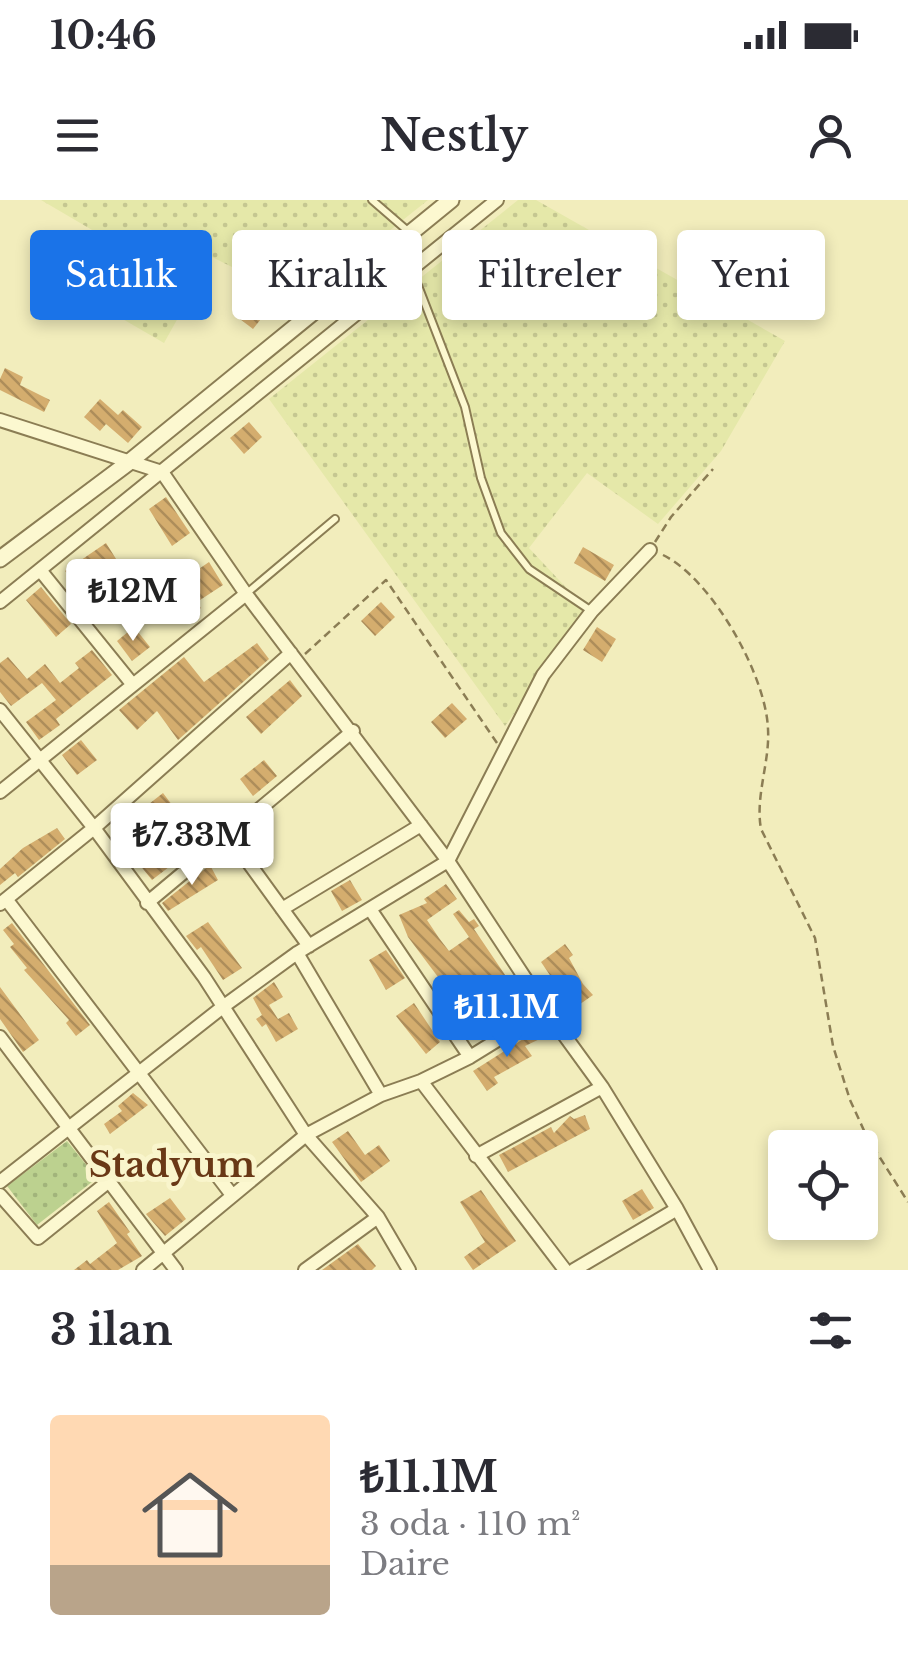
<!DOCTYPE html>
<html lang="tr">
<meta charset="utf-8">
<style>
:root{--surface:#fff;--page:#f7f7f7;--text:#2b2b33;--muted:#7c7c81;--line:#e1e1e2;--accent:#1a73e8}
body{margin:0;font-family:"Libre Baskerville",serif;background:var(--page);color:var(--text);height:100vh;display:flex;flex-direction:column;font-size:38px;white-space:nowrap}
*{box-sizing:border-box;margin:0}
p{font-size:32px;color:var(--muted)}
.icon{flex:none;width:55px;height:55px;fill:none;stroke:currentColor;stroke-width:2;stroke-linecap:round;stroke-linejoin:round}
.map{position:relative;height:1070px;overflow:hidden}
.side{display:flex;flex-direction:column;background:var(--surface);flex:1}
.side>*{flex:none}
.top-card{position:absolute;left:30px;top:30px;width:850px;height:90px;display:flex;gap:20px}
.controls{position:absolute;left:768px;top:930px;display:grid;gap:20px}
.controls a{display:grid;place-items:center;width:110px;height:110px;border-radius:10px;background:var(--surface);box-shadow:0 5px 15px #0003;font-size:50px}
.price{position:absolute;translate:-50% -85px;padding:0 22px;border-radius:10px;background:#fff;color:#222;font-size:32px;line-height:65px;filter:drop-shadow(0 2px 5px #0008)}
.price::after{content:'';position:absolute;left:50%;top:60px;width:30px;height:22px;margin-left:-15px;background:inherit;clip-path:polygon(0 0,100% 0,50% 100%)}
.price.selected{background:var(--accent);color:#fff}
ul{padding:0;list-style:none}
li{display:flex;align-items:center;gap:30px;height:250px;padding:0 50px}
li+li{border-top:2px solid var(--line)}
li span{display:grid;place-items:center;flex:none;width:280px;height:200px;border-radius:10px;color:#555}
li>.icon{margin-inline-start:auto}
span .icon{width:120px;height:120px;fill:#fffc;stroke-width:1}
li b{font-size:42px}
h2{display:flex;justify-content:space-between;align-items:center;height:120px;padding:0 50px;font-size:42px}
.pill{padding:0 35px;border-radius:10px;background:var(--surface);box-shadow:0 5px 15px #0003;font-size:35px;line-height:90px}
.pill.selected{background:var(--accent);color:#fff}
.status{display:flex;justify-content:space-between;align-items:center;height:70px;padding:0 50px;background:var(--surface);direction:ltr}
.status svg{height:28px;fill:currentColor}
header{display:flex;justify-content:space-between;align-items:center;height:130px;padding:0 50px;background:var(--surface);font-size:45px;font-weight:600}
.map>svg:first-child{display:block}
.farmland{fill:url(#farmland-dots)}
.park{fill:url(#park-dots)}
.building{fill:url(#building-back-hatch)}
.lines{fill:none;stroke-linecap:round;stroke-linejoin:round}
.service-casing{stroke:#8b7d54;stroke-width:10}
.minor-casing{stroke:#8b7d54;stroke-width:16}
.tertiary-casing{stroke:#8b7d54;stroke-width:19}
.path{stroke:#8b7d54;stroke-width:2.5;stroke-dasharray:8 5;stroke-linecap:butt}
.service{stroke:#fcf8d0;stroke-width:6}
.minor{stroke:#fcf8d0;stroke-width:12}
.tertiary{stroke:#fcf8d0;stroke-width:15}
.labels{text-anchor:middle;dominant-baseline:central;stroke-width:10;stroke-linejoin:round;paint-order:stroke}
.district-label{font-size:35px;font-weight:bold;fill:#693816;stroke:#f9f5cc}
</style>
<div class="status"><b>10:46</b><svg viewBox="0 0 49 12"><path d="M0 12V9h3v3zM5 12V6h3v6zM10 12V3h3v9zM15 12V0h3v12zM26 1h20v11H26zM47 4h2v5h-2z"/></svg></div>
<header><svg class="icon" aria-label="menu" viewBox="0 0 24 24"><path d="M4 6h16M4 12h16M4 18h16"/></svg>Nestly<svg class="icon" aria-label="person" viewBox="0 0 24 24"><circle cx="12" cy="8" r="4"/><path d="M4 21q1-7 8-7t8 7"/></svg></header>
<div class="map">
<svg width="908" height="1070" viewBox="0 0 908 1070">
<defs>
<pattern id="farmland-dots" width="8" height="8" patternUnits="userSpaceOnUse" patternTransform="scale(2.5)"><rect width="8" height="8" fill="#e5e8a9"/><path d="M2 2h.1M6 6h.1" fill="none" stroke="#c5c791" stroke-width="1.8" stroke-linecap="round"/></pattern>
<pattern id="park-dots" width="8" height="8" patternUnits="userSpaceOnUse" patternTransform="scale(2.5)"><rect width="8" height="8" fill="#bcd18f"/><path d="M2 2h.1M6 6h.1" fill="none" stroke="#a2b47b" stroke-width="1.8" stroke-linecap="round"/></pattern>
<pattern id="building-back-hatch" width="6" height="6" patternUnits="userSpaceOnUse" patternTransform="scale(2.5)"><rect width="6" height="6" fill="#d4ad6e"/><path d="M-1 5l2 2M0 0l6 6M5-1l2 2" fill="none" stroke="#ad8d5a"/></pattern>
</defs>
<rect width="100%" height="100%" fill="#f2edbc"/>
<path class="farmland" d="M41 0H428L319 87 287 56 256 79 212 57 164 143 95 103 116 44Z
M518 0H536L785 141 721 251 658 324 587 273 529 348 588 411 505 526 269 199Z"/>
<path class="park" d="M67 941 97 978 37 1025 7 986Z"/>
<path class="building" d="M287 61 304 81 287 96 270 76Z
M251 96 268 110 253 129 236 116Z
M5 168 23 177 20 185 50 200 44 212 0 190V179Z
M100 199 118 215 123 210 142 227 128 243 106 224 100 231 84 217Z
M249 222 262 237 244 254 230 238Z
M166 297 190 333 172 346 149 309Z
M106 343 123 370 106 381 103 376 84 393 65 371Z
M583 347 614 365 605 381 574 363Z
M209 362 223 385 197 402 201 408 186 418 171 400 195 377 193 373Z
M41 387 71 424 56 437 26 400Z
M381 402 395 417 375 436 361 421Z
M134 427 150 447 132 461 117 441Z
M597 427 616 439 602 462 583 450Z
M257 443 269 459 178 540 157 511 137 530 119 510 184 457 204 482Z
M92 450 112 475 56 519 60 525 39 540 26 522 56 500 42 483 11 506 0 492V463L8 457 27 479 45 464 60 483 79 468 75 463Z
M290 480 302 496 261 534 246 517Z
M452 503 467 519 445 538 431 522Z
M81 540 97 560 77 575 62 555Z
M264 560 277 576 253 596 240 579Z
M163 593 185 622 195 613 212 634 152 680 139 664 170 640 158 625 130 646 117 629Z
M57 628 65 639 18 677 15 673 0 685V669L23 648Z
M210 665 218 680 168 711 162 703Z
M350 680 362 700 342 711 331 691Z
M446 684 457 699 427 720 439 738 449 751 469 737 453 714 459 710 469 722 474 719 479 726 474 729 518 794 465 826 438 777 408 737 399 715 427 703 424 699Z
M208 722 242 768 223 780 201 747 197 750 186 736Z
M12 723 90 825 76 836 66 823 69 820 24 770 27 768 10 747 14 744 3 730Z
M565 744 573 755 569 758 583 784 593 795 573 809 541 762Z
M386 750 405 778 386 790 369 760Z
M274 782 283 797 269 805 278 819 289 813 298 829 276 842 266 824 262 827 256 819 262 815 253 798Z
M0 787 39 840 23 852 0 819Z
M414 803 440 842 426 854 396 816Z
M542 827 546 836 525 846 532 856 494 877 498 883 487 891 473 871Z
M133 893 148 905 110 934 104 924 122 911 118 906Z
M585 915 590 929 508 972 499 955 551 927 554 933 570 916 574 919Z
M348 931 365 955 379 945 390 961 361 982 332 942Z
M642 989 654 1008 633 1020 622 1001Z
M481 990 516 1041 473 1070 464 1057 485 1042 460 1002Z
M170 998 186 1019 165 1036 146 1014Z
M109 1002 130 1032 127 1034 142 1056 118 1070H74L87 1060 90 1064 117 1043 97 1011Z
M358 1044 376 1066 372 1070H322Z"/>
<g class="lines">
<g class="service-casing">
<path id="service" d="M372 0 409 32
M412 70 465 207 481 278 501 333 529 369 590 410
M247 393 335 319"/>
</g>
<g class="minor-casing">
<path id="minor" d="M0 220 162 272 246 394 448 661 546 810 602 887 677 1009 710 1070
M40 370 133 485
M0 402 497 0
M0 510 94 628 204 777 306 935 378 1017 409 1070
M0 592 246 394
M230 637 309 746
M6 699 232 995
M147 703 353 531
M0 704 94 628 291 453
M282 709 421 625
M370 709 470 857
M297 753 381 895
M0 837 176 1070
M421 881 565 1070
M476 956 602 887
M0 982 224 806 297 753 448 661 543 475 592 411 650 350
M0 995 38 1038 109 981
M143 1070 306 935 381 895 421 881 470 857 546 810
M305 1070 378 1017
M574 1070 677 1009"/>
</g>
<g class="tertiary-casing">
<path id="tertiary" d="M0 359 128 263 451 0"/>
</g>
<path class="path" d="M655 342 671 317 713 269
M663 355C712 379 766 475 768 529 770 562 755 596 761 629L815 738 833 846 850 900 867 937 908 1002
M305 454 386 380 497 543"/>
<use href="#service" class="service"/>
<use href="#minor" class="minor"/>
<use href="#tertiary" class="tertiary"/>
</g>
<g class="labels">
<g class="district-label">
<text x="172" y="964">Stadyum</text>
</g>
</g>
</svg>
<div class="controls">
<a><svg class="icon" aria-label="locate" viewBox="0 0 24 24"><circle cx="12" cy="12" r="6"/><path d="M12 2v4M12 18v4M2 12h4M18 12h4"/></svg></a>
</div>
<b class="price" style="left:133px;top:444px">₺12M</b>
<b class="price" style="left:192px;top:688px">₺7.33M</b>
<b class="price selected" style="left:507px;top:860px">₺11.1M</b>
<div class="top-card">
<a class="pill selected">Satılık</a>
<a class="pill">Kiralık</a>
<a class="pill">Filtreler</a>
<a class="pill">Yeni</a>
</div>
</div>
<section class="side">
<h2>3 ilan<svg class="icon" aria-label="filters" viewBox="0 0 24 24"><path d="M4 7h16M4 17h16"/><circle cx="9" cy="7" r="2"/><circle cx="15" cy="17" r="2"/></svg></h2>
<ul>
<li><span style="background:linear-gradient(#ffd9b3 75%,#b9a48a 0)"><svg class="icon" aria-label="home" viewBox="0 0 24 24"><path d="M3 11l9-7 9 7M6 9v11h12V9"/></svg></span><div><b>₺11.1M</b><p>3 oda · 110 m²</p><p>Daire</p></div></li>
</ul>
</section>
